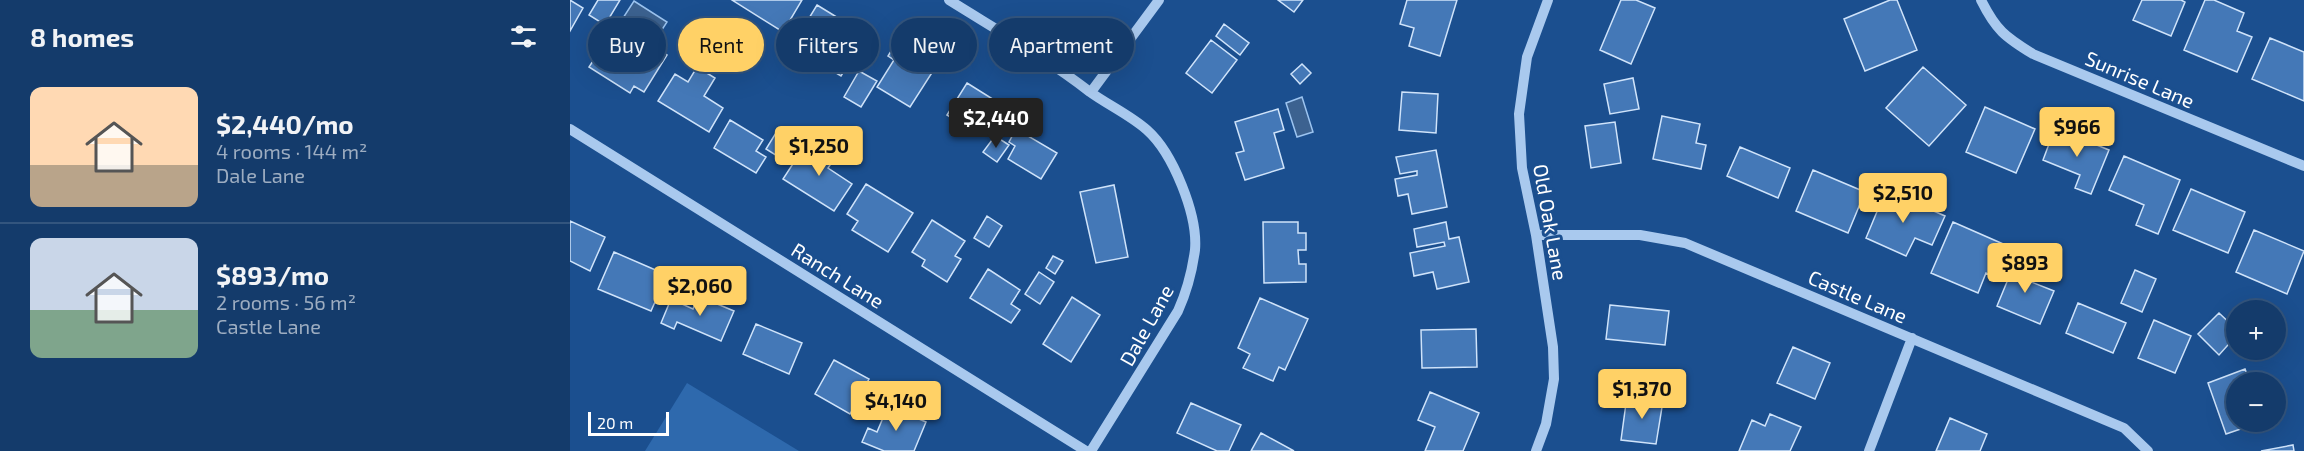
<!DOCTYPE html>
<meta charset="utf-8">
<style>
:root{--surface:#143b6b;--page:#1d4271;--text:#f1f3f6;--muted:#9dadc1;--line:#33557e;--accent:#ffd166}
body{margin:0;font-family:"Exo 2",sans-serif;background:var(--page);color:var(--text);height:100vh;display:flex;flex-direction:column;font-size:22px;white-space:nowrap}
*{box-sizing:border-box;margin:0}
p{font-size:20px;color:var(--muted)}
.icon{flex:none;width:33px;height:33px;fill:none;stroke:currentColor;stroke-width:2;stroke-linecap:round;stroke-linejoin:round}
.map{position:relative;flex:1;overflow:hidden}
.sheet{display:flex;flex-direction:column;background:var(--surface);width:570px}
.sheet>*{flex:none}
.guide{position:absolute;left:18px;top:18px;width:570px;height:54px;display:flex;gap:12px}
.buttons{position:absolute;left:1656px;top:300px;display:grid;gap:12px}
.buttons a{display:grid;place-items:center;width:60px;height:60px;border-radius:50%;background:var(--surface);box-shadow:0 6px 24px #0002,0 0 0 2px var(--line);font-size:30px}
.scale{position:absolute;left:18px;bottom:15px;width:81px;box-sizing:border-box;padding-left:6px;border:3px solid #fff;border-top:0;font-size:16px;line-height:21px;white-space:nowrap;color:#fff;-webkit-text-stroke:4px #1b4f8f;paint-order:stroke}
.price{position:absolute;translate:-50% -51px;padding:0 14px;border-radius:6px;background:var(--accent);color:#111;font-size:20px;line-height:39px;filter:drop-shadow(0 2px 3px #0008)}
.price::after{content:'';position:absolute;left:50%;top:36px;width:18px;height:14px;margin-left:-9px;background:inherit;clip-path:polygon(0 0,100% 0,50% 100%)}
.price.active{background:#222;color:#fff}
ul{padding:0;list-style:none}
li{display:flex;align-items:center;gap:18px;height:150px;padding:0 30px}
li+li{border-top:2px solid var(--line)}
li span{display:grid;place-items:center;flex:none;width:168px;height:120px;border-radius:12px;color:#555}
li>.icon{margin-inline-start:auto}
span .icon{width:72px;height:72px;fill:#fffc;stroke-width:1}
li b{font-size:26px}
h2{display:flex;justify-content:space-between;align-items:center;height:72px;padding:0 30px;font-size:26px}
.chip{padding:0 21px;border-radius:27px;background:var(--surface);box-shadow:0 6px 24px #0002,0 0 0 2px var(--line);font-size:21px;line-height:54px}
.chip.active{background:var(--accent);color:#111}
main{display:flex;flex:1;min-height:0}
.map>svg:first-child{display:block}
.green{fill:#2e69ad}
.water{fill:#3c6290;stroke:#9cc4f0;stroke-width:1.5}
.building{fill:#4478b7;stroke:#cfe3fa;stroke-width:1.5}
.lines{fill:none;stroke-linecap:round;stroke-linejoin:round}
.minor{stroke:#a9c9ee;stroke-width:10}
.labels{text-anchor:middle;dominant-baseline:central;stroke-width:6;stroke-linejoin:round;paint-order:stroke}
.street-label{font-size:20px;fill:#fff;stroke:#1b4f8f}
</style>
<main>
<section class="sheet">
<h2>8 homes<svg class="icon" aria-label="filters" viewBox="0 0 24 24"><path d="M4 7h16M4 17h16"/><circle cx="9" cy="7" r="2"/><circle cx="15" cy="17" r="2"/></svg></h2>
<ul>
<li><span style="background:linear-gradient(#ffd9b3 65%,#b9a48a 0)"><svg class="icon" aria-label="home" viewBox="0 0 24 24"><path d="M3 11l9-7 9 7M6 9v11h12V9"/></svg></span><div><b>$2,440/mo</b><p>4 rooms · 144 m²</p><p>Dale Lane</p></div></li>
<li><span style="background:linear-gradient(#c9d6e8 60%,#7fa58c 0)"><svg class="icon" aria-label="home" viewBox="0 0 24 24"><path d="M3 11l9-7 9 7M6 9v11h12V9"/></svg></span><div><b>$893/mo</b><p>2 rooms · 56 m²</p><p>Castle Lane</p></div></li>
</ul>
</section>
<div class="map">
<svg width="1734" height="451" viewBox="0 0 1734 451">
<rect width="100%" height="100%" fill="#1b4f8f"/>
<path class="green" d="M117 383 229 451H75Z"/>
<path class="water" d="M64 1 97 22 86 39 53 18Z
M732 97 743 132 727 137 716 103Z"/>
<path class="building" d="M0 0 13 8 0 31Z
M28 0H50L35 25 19 15Z
M162 0H232L213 32Z
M708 0H733L724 12Z
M837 0H887L870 56 839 46 844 28 830 24Z
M1051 0H1066L1085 8 1061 64 1030 50Z
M1320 0H1327L1347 50 1295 71 1274 19Z
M1572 0H1611L1615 2 1601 36 1563 20Z
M1635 0H1644L1674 13 1667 31 1682 37 1667 72 1614 50Z
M247 5 296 35 271 76 251 64 259 50 244 42 236 55 222 46Z
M47 24 97 55 74 92 64 86 60 93 19 67Z
M654 24 679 43 670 55 646 36Z
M1700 38 1734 52V101L1682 79Z
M641 40 667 60 642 93 616 73Z
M326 43 342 53 345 47 356 54 353 60 365 68 340 107 307 87 324 60 318 56Z
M732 64 741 73 730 84 721 74Z
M127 67 145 78 134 96 153 108 139 132 88 101 105 74 118 82Z
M1353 67 1396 105 1359 146 1316 108Z
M289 71 307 81 291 107 274 97Z
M1063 78 1069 109 1040 114 1034 84Z
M397 83 429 103 409 136 377 115Z
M832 92 868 94 866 133 829 130Z
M1415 107 1465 129 1446 173 1396 152Z
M708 109 714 130 704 133 714 168 675 180 666 153 674 151 665 122Z
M1092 116 1130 124 1126 143 1136 145 1131 169 1083 159Z
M160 120 193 140 186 151 196 157 186 173 144 148Z
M1045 122 1051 163 1021 168 1015 126Z
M209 128 225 138 212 159 196 149Z
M1485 128 1539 150 1521 194 1505 188 1510 175 1473 160Z
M446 129 487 153 471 179 438 159 445 146 439 142Z
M425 136 439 145 427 162 413 152Z
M250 141 268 153 258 168 282 184 264 211 213 179 230 153 239 159Z
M1170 147 1220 168 1208 198 1157 176Z
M866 150 877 207 842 214 838 194 828 196 825 179 847 175V171L830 174 826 157Z
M1554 156 1610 180 1588 234 1566 225 1574 205 1539 190Z
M1243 170 1295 192 1278 233 1226 211Z
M296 184 343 213 318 252 282 230 288 221 277 214Z
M544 185 558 257 526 263 510 192Z
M1621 189 1675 212 1658 253 1603 230Z
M1316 190 1375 216 1362 245 1345 238 1336 256 1296 238Z
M417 216 432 226 419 247 404 238Z
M362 220 395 241 385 256 391 259 377 282 352 266 355 260 342 252Z
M0 221 35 237 20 271 0 261Z
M693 222H728V233H736V250H728L729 264H736V282L694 283Z
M876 222 879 239 889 237 899 282 867 289 863 272 844 276 840 253 875 246 874 242 847 247 844 229Z
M1383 222 1440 247 1427 278 1416 273 1408 293 1361 273Z
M1684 230 1734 251 1717 294 1666 272Z
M44 252 97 275 81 311 28 289Z
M483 256 493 261 485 274 476 268Z
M1446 260 1465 268 1459 281 1484 291 1470 324 1427 306Z
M418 269 450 290 441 304 450 310 441 323 400 298Z
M1565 270 1586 279 1572 312 1551 303Z
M469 272 484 282 470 304 455 294Z
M128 296 164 311 151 341 107 322 104 329 91 323 101 299 123 309Z
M502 297 530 315 501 362 473 344Z
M690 298 738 319 715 370 709 367 703 381 673 368 680 354 668 348Z
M1508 303 1556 323 1543 353 1496 333Z
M1040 305 1099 311 1095 345 1036 339Z
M1649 313 1666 329V336L1649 355 1628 334Z
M1584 320 1621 336 1605 373 1568 358Z
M186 324 232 343 219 374 173 354Z
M906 329 907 367 852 368 851 330Z
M1223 347 1260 363 1245 399 1207 383Z
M264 360 299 379 280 414 245 394Z
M1675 369 1680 382H1666V422H1691L1656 434 1638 383Z
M860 392 909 413 893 451H855L865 427 848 420Z
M1057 396 1093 401 1086 444 1051 440Z
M621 403 671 425 659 451H647L607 433Z
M318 406 356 422 344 451H314L292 442 298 428 307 432Z
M1200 414 1231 427 1220 451H1169L1182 420 1195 426Z
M1380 418 1417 434 1410 451H1366Z
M691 433 724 451H681Z
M1723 445 1724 451H1691Z"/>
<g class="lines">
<path class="minor" d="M379 0C427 30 476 58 520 92 538 105 560 115 577 130 603 153 628 215 625 250 622 272 617 291 608 311L521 451
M1411 0C1426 30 1435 37 1463 54L1734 166
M521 92 589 0
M0 129 516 451
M966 235H1070L1115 243 1554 428 1578 451
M966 451 976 424 984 379 983 347 966 235 952 168 949 114 957 57 978 0
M1299 451 1342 338"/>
</g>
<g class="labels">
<g class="street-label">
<text transform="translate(1570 79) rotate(23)">Sunrise Lane</text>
<text transform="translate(981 222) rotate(80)">Old Oak Lane</text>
<text transform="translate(268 275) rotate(32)">Ranch Lane</text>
<text transform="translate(1288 296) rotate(23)">Castle Lane</text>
<text transform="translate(576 325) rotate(-61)">Dale Lane</text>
</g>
</g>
</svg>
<div class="buttons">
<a>+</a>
<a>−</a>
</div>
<div class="scale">20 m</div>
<b class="price active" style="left:426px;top:149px">$2,440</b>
<b class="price" style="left:1507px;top:158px">$966</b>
<b class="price" style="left:249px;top:177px">$1,250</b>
<b class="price" style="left:1333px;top:224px">$2,510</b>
<b class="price" style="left:1455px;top:294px">$893</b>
<b class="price" style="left:130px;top:317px">$2,060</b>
<b class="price" style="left:1072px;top:420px">$1,370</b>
<b class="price" style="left:326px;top:432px">$4,140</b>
<div class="guide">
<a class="chip">Buy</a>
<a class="chip active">Rent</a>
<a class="chip">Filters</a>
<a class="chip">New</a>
<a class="chip">Apartment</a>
</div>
</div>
</main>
